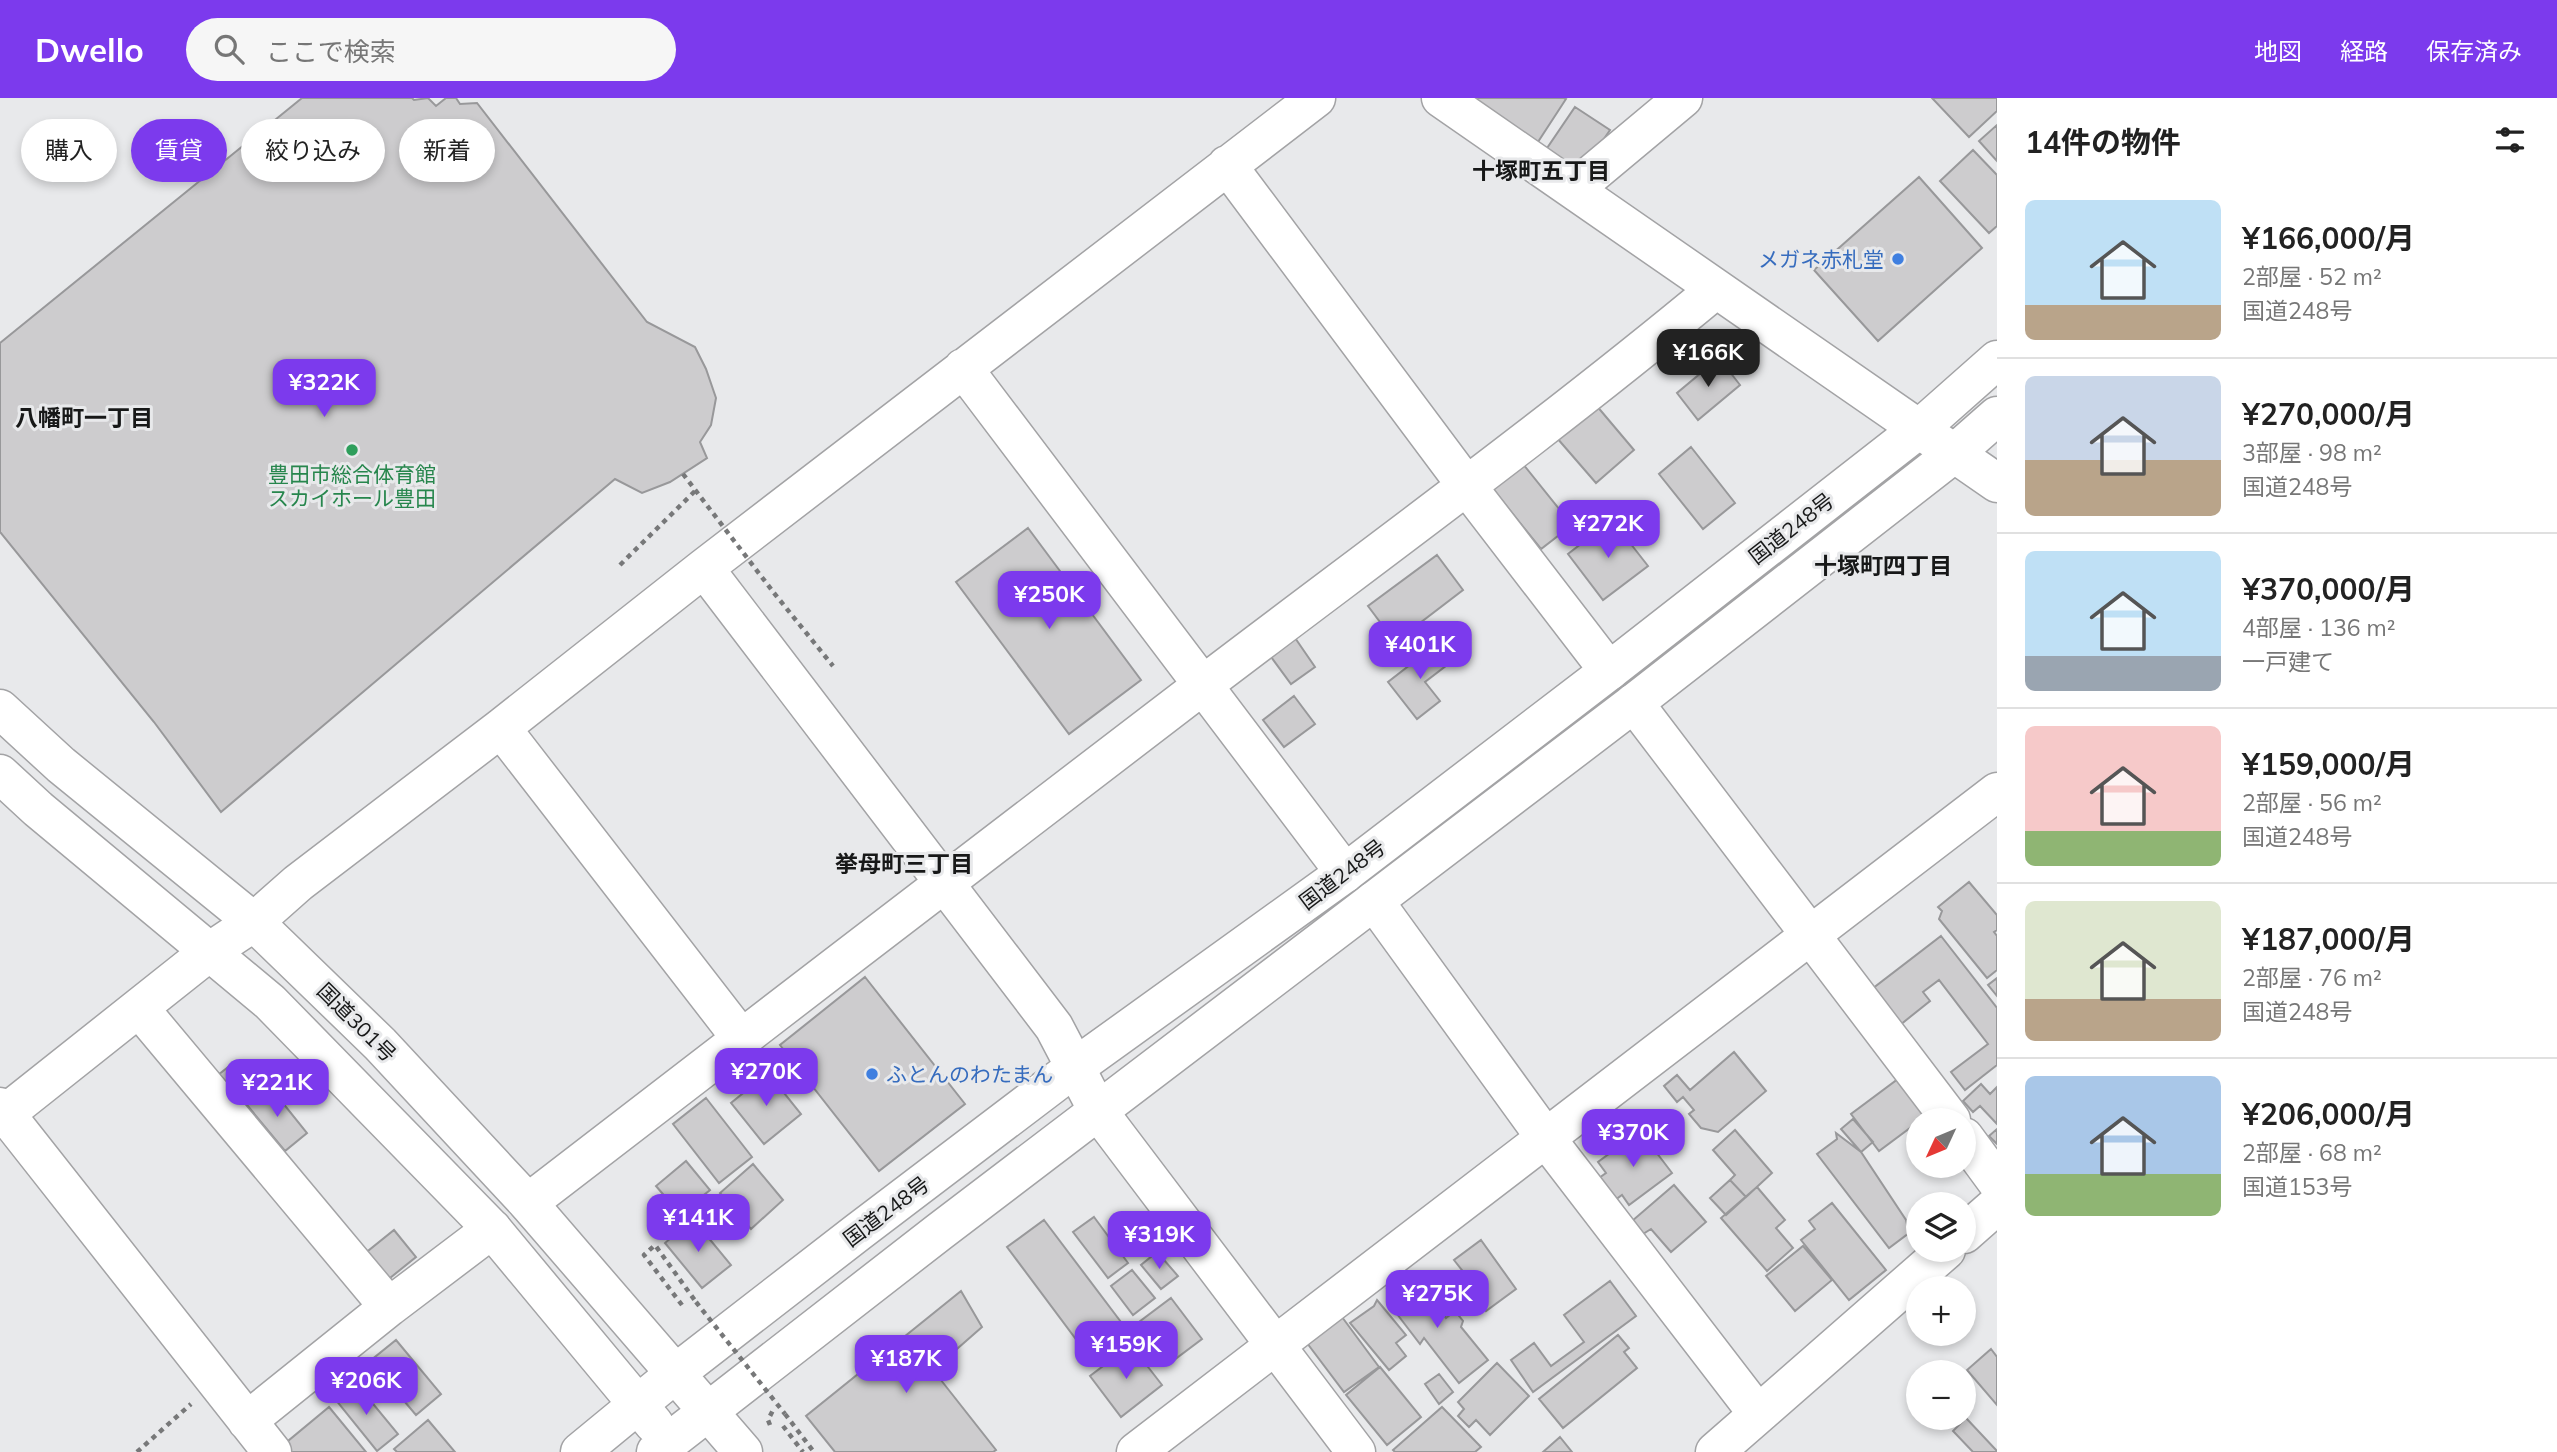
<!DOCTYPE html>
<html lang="ja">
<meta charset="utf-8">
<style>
:root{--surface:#fff;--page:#f6f6f6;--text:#222;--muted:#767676;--line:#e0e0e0;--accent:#7c3aed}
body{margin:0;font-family:Mulish,"Noto Sans JP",sans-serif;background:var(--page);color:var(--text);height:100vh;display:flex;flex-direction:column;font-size:26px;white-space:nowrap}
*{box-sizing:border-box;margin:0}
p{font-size:23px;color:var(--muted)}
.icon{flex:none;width:38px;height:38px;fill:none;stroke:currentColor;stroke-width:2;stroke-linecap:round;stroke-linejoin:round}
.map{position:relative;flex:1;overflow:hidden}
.side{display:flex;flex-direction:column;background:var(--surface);width:560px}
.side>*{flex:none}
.hud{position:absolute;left:21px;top:21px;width:665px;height:63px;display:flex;gap:14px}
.needle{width:46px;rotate:226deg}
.controls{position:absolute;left:1906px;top:1010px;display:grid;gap:14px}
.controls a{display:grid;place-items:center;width:70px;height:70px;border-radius:50%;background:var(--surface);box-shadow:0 4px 10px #0003;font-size:35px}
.price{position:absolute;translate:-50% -60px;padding:0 16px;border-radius:14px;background:var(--accent);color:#fff;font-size:23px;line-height:46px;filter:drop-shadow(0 2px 4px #0008)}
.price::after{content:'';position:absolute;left:50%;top:42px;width:21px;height:16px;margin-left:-10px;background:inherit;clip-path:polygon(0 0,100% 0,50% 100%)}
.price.selected{background:#222;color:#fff}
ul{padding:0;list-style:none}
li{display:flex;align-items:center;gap:21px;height:175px;padding:0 28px}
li+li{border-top:2px solid var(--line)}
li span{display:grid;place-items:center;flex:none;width:196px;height:140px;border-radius:10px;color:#555}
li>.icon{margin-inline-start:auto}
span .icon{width:84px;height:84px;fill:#fffc;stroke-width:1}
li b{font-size:30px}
h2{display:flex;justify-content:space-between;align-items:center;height:84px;padding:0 28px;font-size:30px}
.pill{padding:0 24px;border-radius:32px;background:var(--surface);box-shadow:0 4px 10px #0003;font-size:24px;line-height:63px}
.pill.selected{background:var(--accent);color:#fff}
header{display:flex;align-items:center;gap:42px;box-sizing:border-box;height:98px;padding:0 35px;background:var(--accent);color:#fff}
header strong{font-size:33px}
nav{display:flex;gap:38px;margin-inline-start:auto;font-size:24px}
.search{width:490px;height:63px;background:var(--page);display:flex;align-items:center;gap:18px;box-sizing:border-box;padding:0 24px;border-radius:38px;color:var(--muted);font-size:26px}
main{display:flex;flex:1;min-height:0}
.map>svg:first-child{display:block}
.building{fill:#cdccce;stroke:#98989a;stroke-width:2}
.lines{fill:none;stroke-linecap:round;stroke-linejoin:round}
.minor-casing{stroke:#a3a3a5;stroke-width:41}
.highway-casing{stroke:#a3a3a5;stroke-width:41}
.path{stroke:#777879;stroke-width:4.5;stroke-dasharray:5 5;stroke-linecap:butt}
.minor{stroke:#fff;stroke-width:38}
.highway{stroke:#fff;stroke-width:38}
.path-bridge{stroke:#777879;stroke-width:4.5;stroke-dasharray:5 5;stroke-linecap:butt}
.shop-dot{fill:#3f7fe0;stroke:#e8e9eb;stroke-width:2.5}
.leisure-dot{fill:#2e9e5b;stroke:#e8e9eb;stroke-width:2.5}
.labels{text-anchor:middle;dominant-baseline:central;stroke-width:6;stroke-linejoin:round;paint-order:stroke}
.shop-label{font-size:21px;fill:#366cbe;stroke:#e8e9eb;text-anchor:end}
.leisure-label{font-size:21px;fill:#27864d;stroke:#e8e9eb}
.street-label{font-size:21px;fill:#171818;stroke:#e8e9eb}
.neighbourhood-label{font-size:23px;font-weight:bold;fill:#171818;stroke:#e8e9eb}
</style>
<header>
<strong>Dwello</strong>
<div class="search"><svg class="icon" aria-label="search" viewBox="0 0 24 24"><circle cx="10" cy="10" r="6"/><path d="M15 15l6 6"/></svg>ここで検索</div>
<nav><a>地図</a><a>経路</a><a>保存済み</a></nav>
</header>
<main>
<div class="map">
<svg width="1997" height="1354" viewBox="0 0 1997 1354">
<rect width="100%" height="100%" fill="#e8e9eb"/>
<path class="building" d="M302 0H412L414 2 428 0 436 8 446 0H456L460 6 477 5 647 224 695 249 706 271 716 300 711 327 700 344 707 360 670 384 642 395 615 381 221 714 154 624 0 434V245Z
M1466 0H1564L1566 1 1534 50Z
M1932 0H1997V13L1969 39Z
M1575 9 1610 32 1576 82 1541 59Z
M1997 27V63L1979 43Z
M1973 52 1997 77V128L1989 135 1940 83Z
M1919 79 1982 150 1878 243 1814 172Z
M1719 260 1740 287 1698 322 1677 295Z
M1596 307 1634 352 1596 385 1557 340Z
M1691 349 1735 405 1703 431 1659 376Z
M1523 366 1572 427 1541 451 1492 390Z
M1612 422 1648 468 1603 502 1568 456Z
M1028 430 1141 582 1069 636 956 484Z
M1437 457 1463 492 1395 544 1368 508Z
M1291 534 1315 569 1291 586 1266 552Z
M1437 546 1451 564 1425 584 1440 603 1417 621 1388 584Z
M1294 598 1315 626 1284 649 1263 622Z
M1969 784 1997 817V832L1994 834 1997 838V872L1987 880 1939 821 1942 813 1938 809Z
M1941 838 1997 910V967L1965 992 1951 974 1988 946 1939 882 1923 894 1930 903 1900 927 1872 891Z
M865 879 965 1006 879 1073 780 947Z
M1997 880V898L1988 887Z
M1734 954 1766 993 1718 1034 1701 1030 1689 1016 1694 1012 1683 999 1677 1004 1664 988 1677 977 1690 992Z
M236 963 253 984 234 998 218 977Z
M768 975 801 1016 764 1046 731 1005Z
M1898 981 1926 1018 1879 1053 1851 1016Z
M1981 986 1990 996 1997 989V1026L1980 1008 1973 1014 1963 1003Z
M270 989 307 1035 285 1053 247 1007Z
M706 1000 752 1059 719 1085 673 1026Z
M1853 1021 1873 1044 1861 1054 1841 1031Z
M1997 1031V1046L1989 1038Z
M1735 1032 1772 1075 1746 1099 1730 1082 1735 1077 1713 1052Z
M1640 1033 1672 1075 1629 1107 1622 1097 1615 1102 1599 1080 1606 1075 1598 1064Z
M1836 1035 1861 1054 1906 1122 1909 1135 1889 1150 1817 1056 1837 1041Z
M686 1063 710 1092 680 1116 656 1088Z
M753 1066 783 1102 751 1131 720 1095Z
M1730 1082 1746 1099 1726 1117 1710 1100Z
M1674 1087 1706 1124 1671 1154 1651 1131 1643 1136 1632 1123Z
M1757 1089 1785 1122 1776 1130 1793 1150 1767 1173 1721 1120Z
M1832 1105 1886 1172 1849 1202 1801 1142 1815 1131 1809 1123Z
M1094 1119 1128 1165 1108 1180 1073 1134Z
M693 1121 731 1167 702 1190 665 1145Z
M1044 1122 1127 1232 1090 1260 1007 1149Z
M394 1132 416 1159 385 1184 363 1157Z
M1481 1142 1516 1191 1486 1213 1475 1198 1470 1202 1457 1183 1465 1176 1454 1162Z
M1803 1148 1832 1182 1795 1213 1766 1178Z
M1157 1154 1178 1178 1161 1191 1141 1167Z
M1132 1172 1155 1200 1133 1217 1111 1188Z
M1407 1176 1432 1209 1436 1206 1446 1220 1455 1213 1463 1223 1461 1229 1488 1262 1459 1285 1424 1240 1420 1246 1397 1216 1402 1212 1387 1191Z
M1610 1183 1636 1218 1533 1294 1511 1262 1534 1245 1551 1268 1584 1244 1564 1217Z
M961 1193 982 1229 933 1272 996 1352 993 1354H835L806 1318Z
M1171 1200 1202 1241 1170 1265 1139 1224Z
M1377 1202 1406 1237 1396 1245 1406 1258 1389 1272 1350 1225 1374 1208Z
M1342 1219 1379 1269 1344 1294 1307 1245Z
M1618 1237 1629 1250 1624 1254 1637 1270 1563 1330 1539 1301Z
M396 1242 441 1296 416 1317 370 1263Z
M1131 1247 1162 1287 1121 1319 1090 1278Z
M1991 1251 1997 1259V1307L1967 1272Z
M1497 1265 1529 1298 1490 1337 1476 1322 1469 1329 1458 1318 1464 1311 1458 1304Z
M1380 1269 1421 1319 1387 1347 1346 1297Z
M1439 1276 1453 1294 1439 1306 1425 1286Z
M355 1284 398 1336 377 1353 335 1301Z
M329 1309 366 1354H287L282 1348Z
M1442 1309 1481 1349 1475 1354H1395L1393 1352Z
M1966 1320 1997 1353V1354H1973L1953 1333Z
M428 1322 455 1354H397L394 1351Z
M1560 1339 1572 1354H1543Z"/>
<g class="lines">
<g class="minor-casing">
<path id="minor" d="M1441 0 1997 385
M1227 67 1466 387 1609 573
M1574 91 1683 0
M963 270 1345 775
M704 470 1054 929 1098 1013 1356 1354
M1634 605 1951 1022
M501 630 741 940
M1374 803 1545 1039 1758 1316
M139 910 389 1209
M0 1009 272 1354
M0 1020 209 854 254 824 298 785 501 630 704 470 1316 0
M1964 1039 1997 1084
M528 1105C753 932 977 759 1203 587 1375 456 1550 329 1716 191
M1964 1136 1997 1107
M247 1323 389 1209 492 1131
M1136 1354 1997 694
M1715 1354 1946 1152"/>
</g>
<g class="highway-casing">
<path id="highway" d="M0 611 61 667 254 824 380 946 528 1105 743 1354
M0 676 38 711 270 904 492 1131 654 1326
M580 1354 676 1275 858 1134 1074 970 1345 775 1609 573 1919 331 1997 262
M656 1354 939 1134 1634 605 1956 354 1997 318"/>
</g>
<path class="path" d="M620 467 695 393
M774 495 833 568
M682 1207 644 1157 655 1147 696 1204
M785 1316 814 1354
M770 1327 768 1322 774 1310
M783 1328 803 1354
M137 1354 191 1306"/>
<use href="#minor" class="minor"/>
<use href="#highway" class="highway"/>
<path class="path-bridge" d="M683 376 774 495
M696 1204 785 1316"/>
</g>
<g class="shop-dot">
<circle cx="1898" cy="161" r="7"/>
<circle cx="872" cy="976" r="7"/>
</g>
<circle class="leisure-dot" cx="352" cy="352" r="7"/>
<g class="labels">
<g class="shop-label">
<text x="1884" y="161">メガネ赤札堂</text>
<text x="886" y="976" text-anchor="start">ふとんのわたまん</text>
</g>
<g class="leisure-label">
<text x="352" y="376">豊田市総合体育館<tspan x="352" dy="24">スカイホール豊田</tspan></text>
</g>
<g class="street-label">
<text transform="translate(1791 430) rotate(-38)">国道248号</text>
<text transform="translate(1342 776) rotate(-37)">国道248号</text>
<text transform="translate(357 924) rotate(45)">国道301号</text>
<text transform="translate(886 1113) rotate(-37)">国道248号</text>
</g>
<g class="neighbourhood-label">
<text x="1541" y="72">十塚町五丁目</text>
<text x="84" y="319">八幡町一丁目</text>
<text x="1883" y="467">十塚町四丁目</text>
<text x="904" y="765">挙母町三丁目</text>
</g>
</g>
</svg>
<div class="controls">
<a><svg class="needle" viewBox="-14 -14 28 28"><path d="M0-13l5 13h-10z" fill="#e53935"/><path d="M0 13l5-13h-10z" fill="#767676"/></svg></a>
<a><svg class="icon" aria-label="layers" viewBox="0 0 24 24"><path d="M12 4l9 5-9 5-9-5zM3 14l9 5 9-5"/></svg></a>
<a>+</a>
<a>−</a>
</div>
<b class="price selected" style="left:1708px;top:291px">¥166K</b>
<b class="price" style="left:324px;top:321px">¥322K</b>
<b class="price" style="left:1608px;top:462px">¥272K</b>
<b class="price" style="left:1049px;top:533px">¥250K</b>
<b class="price" style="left:1420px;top:583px">¥401K</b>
<b class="price" style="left:766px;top:1010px">¥270K</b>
<b class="price" style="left:277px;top:1021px">¥221K</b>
<b class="price" style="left:1633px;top:1071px">¥370K</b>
<b class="price" style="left:698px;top:1156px">¥141K</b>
<b class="price" style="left:1159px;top:1173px">¥319K</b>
<b class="price" style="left:1437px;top:1232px">¥275K</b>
<b class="price" style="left:1126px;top:1283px">¥159K</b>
<b class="price" style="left:906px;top:1297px">¥187K</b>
<b class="price" style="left:366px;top:1319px">¥206K</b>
<div class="hud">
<a class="pill">購入</a>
<a class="pill selected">賃貸</a>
<a class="pill">絞り込み</a>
<a class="pill">新着</a>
</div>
</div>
<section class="side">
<h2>14件の物件<svg class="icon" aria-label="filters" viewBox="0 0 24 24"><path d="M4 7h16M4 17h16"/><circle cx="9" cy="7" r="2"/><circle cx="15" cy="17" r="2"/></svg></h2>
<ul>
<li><span style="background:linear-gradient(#bfe0f5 75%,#b9a48a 0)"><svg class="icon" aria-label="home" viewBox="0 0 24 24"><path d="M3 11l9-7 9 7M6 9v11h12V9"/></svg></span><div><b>¥166,000/月</b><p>2部屋 · 52 m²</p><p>国道248号</p></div></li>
<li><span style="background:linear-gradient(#c9d6e8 60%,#b9a48a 0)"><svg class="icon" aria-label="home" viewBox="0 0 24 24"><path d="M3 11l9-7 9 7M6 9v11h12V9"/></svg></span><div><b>¥270,000/月</b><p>3部屋 · 98 m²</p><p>国道248号</p></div></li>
<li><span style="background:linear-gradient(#bfe0f5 75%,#9aa5b1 0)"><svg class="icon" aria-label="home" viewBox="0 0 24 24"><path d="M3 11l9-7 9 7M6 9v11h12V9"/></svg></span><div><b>¥370,000/月</b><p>4部屋 · 136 m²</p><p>一戸建て</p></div></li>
<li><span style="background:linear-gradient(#f6c9c9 75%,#8fb573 0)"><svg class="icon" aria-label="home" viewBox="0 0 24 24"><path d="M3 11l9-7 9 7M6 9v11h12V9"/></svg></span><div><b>¥159,000/月</b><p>2部屋 · 56 m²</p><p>国道248号</p></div></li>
<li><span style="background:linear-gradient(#dfe7d0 70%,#b9a48a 0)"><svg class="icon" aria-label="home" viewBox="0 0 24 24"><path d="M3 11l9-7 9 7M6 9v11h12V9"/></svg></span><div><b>¥187,000/月</b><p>2部屋 · 76 m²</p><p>国道248号</p></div></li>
<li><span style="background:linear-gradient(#a9c7e8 70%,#8fb573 0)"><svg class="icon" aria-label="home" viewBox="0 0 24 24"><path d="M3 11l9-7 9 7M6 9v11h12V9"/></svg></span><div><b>¥206,000/月</b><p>2部屋 · 68 m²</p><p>国道153号</p></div></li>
</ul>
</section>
</main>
